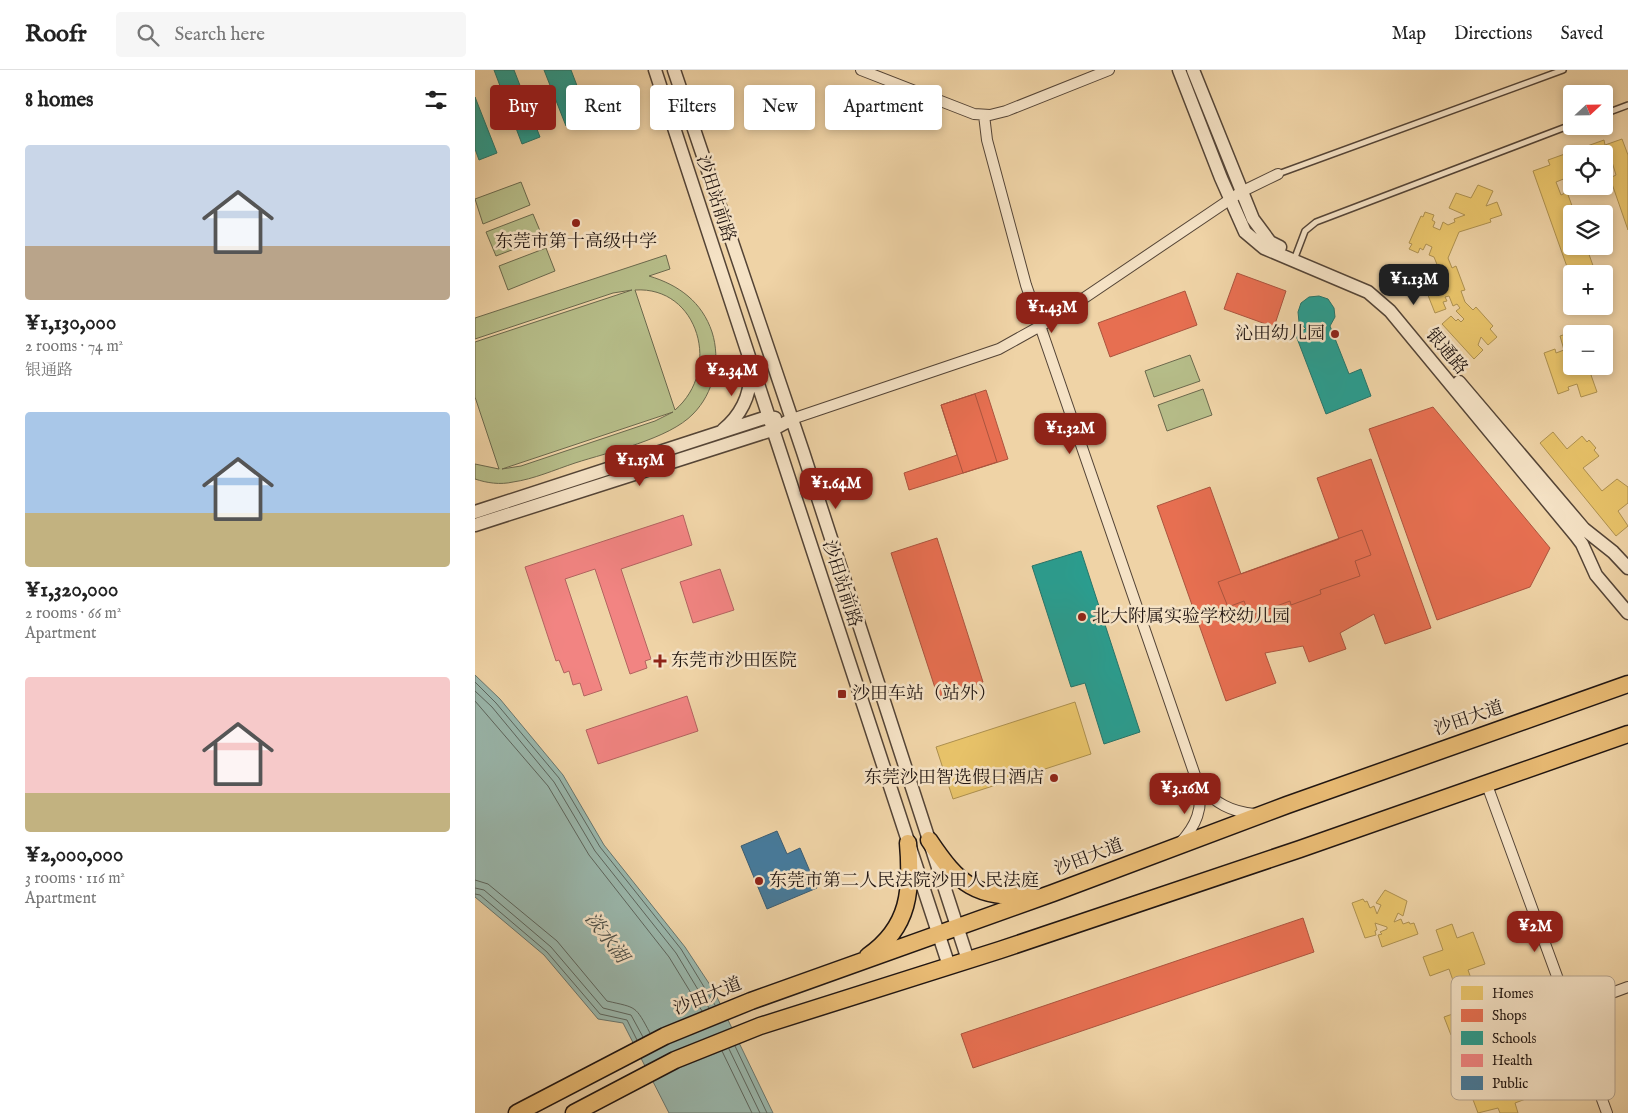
<!DOCTYPE html>
<meta charset="utf-8">
<style>
:root{--surface:#fff;--page:#f6f6f6;--text:#222;--muted:#767676;--line:#e0e0e0;--accent:#8f2418}
body{margin:0;font-family:"IM FELL English","Noto Serif SC",serif;background:var(--page);color:var(--text);height:100vh;display:flex;flex-direction:column;font-size:19px;white-space:nowrap}
*{box-sizing:border-box;margin:0}
p{font-size:16px;color:var(--muted)}
.icon{flex:none;width:28px;height:28px;fill:none;stroke:currentColor;stroke-width:2;stroke-linecap:round;stroke-linejoin:round}
.map{position:relative;flex:1;overflow:hidden}
.drawer{display:flex;flex-direction:column;background:var(--surface);width:475px}
.drawer>*{flex:none}
.top-card{position:absolute;left:15px;top:15px;width:475px;height:45px;display:flex;gap:10px}
.needle{width:32px;rotate:68deg}
.controls{position:absolute;left:1088px;top:15px;display:grid;gap:10px}
.controls a{display:grid;place-items:center;width:50px;height:50px;border-radius:5px;background:var(--surface);box-shadow:0 2px 8px #0003;font-size:25px}
.price{position:absolute;translate:-50% -42px;padding:0 11px;border-radius:10px;background:var(--accent);color:#fff;font-size:16px;line-height:32px;filter:drop-shadow(0 1px 2px #0008)}
.price::after{content:'';position:absolute;left:50%;top:30px;width:15px;height:11px;margin-left:-8px;background:inherit;clip-path:polygon(0 0,100% 0,50% 100%)}
.price.selected{background:#222;color:#fff}
ul{padding:0;list-style:none}
li{display:grid;align-content:center;gap:10px;height:265px;padding:0 25px}
li span{display:grid;place-items:center;height:155px;border-radius:5px;color:#555}
li>.icon{margin-inline-start:auto}
span .icon{width:90px;height:90px;fill:#fffc;stroke-width:1}
li b{font-size:21px}
h2{display:flex;justify-content:space-between;align-items:center;height:60px;padding:0 25px;font-size:21px}
.chip{padding:0 18px;border-radius:5px;background:var(--surface);box-shadow:0 2px 8px #0003;font-size:18px;line-height:45px}
.chip.selected{background:var(--accent);color:#fff}
header{display:flex;align-items:center;gap:30px;box-sizing:border-box;height:70px;padding:0 25px;background:var(--surface);border-bottom:1px solid var(--line)}
header strong{font-size:24px}
nav{display:flex;gap:28px;margin-inline-start:auto;font-size:18px}
.search{width:350px;height:45px;background:var(--page);display:flex;align-items:center;gap:12px;box-sizing:border-box;padding:0 18px;border-radius:5px;color:var(--muted);font-size:19px}
main{display:flex;flex:1;min-height:0}
.map>svg:first-child{display:block}
.green{fill:#b6bd89;stroke:#6b694d;fill-rule:evenodd}
.water{fill:#9ab7ac;stroke:#69766e}
.homes{fill:#e9c46a;stroke:#ad904f}
.shops{fill:#e76f51;stroke:#ab543e}
.schools{fill:#2a9d8f;stroke:#277469}
.health{fill:#f28482;stroke:#b36360}
.public{fill:#457b9d;stroke:#3a5c73}
.lines{fill:none;stroke-linecap:round;stroke-linejoin:round}
.shore{stroke:#5d665e;stroke-width:1}
.service-casing{stroke:#544436;stroke-width:8}
.minor-casing{stroke:#544436;stroke-width:12}
.tertiary-casing{stroke:#544436;stroke-width:15}
.primary-casing{stroke:#201511;stroke-width:19}
.service{stroke:#f5e2c5;stroke-width:5}
.minor{stroke:#f5e2c5;stroke-width:10}
.tertiary{stroke:#f5e2c5;stroke-width:12}
.primary{stroke:#e8ba73;stroke-width:16}
.poi-dot{fill:#8f2418;stroke:#f5e2c5;stroke-width:2}
.labels{text-anchor:middle;dominant-baseline:central;stroke-width:5;stroke-linejoin:round;paint-order:stroke}
.street-label{font-size:18px;fill:#201511;stroke:#f5e2c5}
.poi-label{font-size:18px;fill:#201511;stroke:#f5e2c5;text-anchor:start}
.water-label{font-size:19px;font-style:italic;fill:#4b4e47;stroke:#f5e2c5}
.key{fill:#f5e2c5;stroke:#b5a48f;stroke-width:1}
.key-label{font-size:14px;fill:#201511}
</style>
<header>
<strong>Roofr</strong>
<div class="search"><svg class="icon" aria-label="search" viewBox="0 0 24 24"><circle cx="10" cy="10" r="6"/><path d="M15 15l6 6"/></svg>Search here</div>
<nav><a>Map</a><a>Directions</a><a>Saved</a></nav>
</header>
<main>
<section class="drawer">
<h2>8 homes<svg class="icon" aria-label="filters" viewBox="0 0 24 24"><path d="M4 7h16M4 17h16"/><circle cx="9" cy="7" r="2"/><circle cx="15" cy="17" r="2"/></svg></h2>
<ul>
<li><span style="background:linear-gradient(#c9d6e8 65%,#b9a48a 0)"><svg class="icon" aria-label="home" viewBox="0 0 24 24"><path d="M3 11l9-7 9 7M6 9v11h12V9"/></svg></span><div><b>¥1,130,000</b><p>2 rooms · 74 m²</p><p>银通路</p></div></li>
<li><span style="background:linear-gradient(#a9c7e8 65%,#c2b280 0)"><svg class="icon" aria-label="home" viewBox="0 0 24 24"><path d="M3 11l9-7 9 7M6 9v11h12V9"/></svg></span><div><b>¥1,320,000</b><p>2 rooms · 66 m²</p><p>Apartment</p></div></li>
<li><span style="background:linear-gradient(#f6c9c9 75%,#c2b280 0)"><svg class="icon" aria-label="home" viewBox="0 0 24 24"><path d="M3 11l9-7 9 7M6 9v11h12V9"/></svg></span><div><b>¥2,000,000</b><p>3 rooms · 116 m²</p><p>Apartment</p></div></li>
</ul>
</section>
<div class="map">
<svg width="1153" height="1043" viewBox="0 0 1153 1043">
<rect width="100%" height="100%" fill="#efd3a6"/>
<filter id="stains"><feTurbulence type="fractalNoise" baseFrequency=".004" numOctaves="4"/><feColorMatrix values="0 0 0 0 .2 0 0 0 0 .09 0 0 0 0 .02 0 0 0 .5 -.17"/></filter>
<radialGradient id="worn" r=".72"><stop offset=".6" stop-color="#630" stop-opacity="0"/><stop offset="1" stop-color="#630" stop-opacity=".3"/></radialGradient>
<path class="green" d="M46 112 55 135 8 154 0 129Z
M58 144 68 168 21 186 11 162Z
M71 178 80 201 33 220 24 196Z
M191 185 195 199 174 206C204 215 227 232 237 262 246 290 239 323 218 344 194 369 134 382 100 393 79 400 59 409 38 412 25 415 12 413 0 409V394L24 399 0 327V272L157 220 138 223 0 269V248ZM160 220C224 216 247 300 200 340ZM198 342 180 351 46 396 27 399Z
M715 285 725 311 679 327 670 301Z
M728 319 737 345 692 361 683 335Z"/>
<path class="water" d="M0 605 25 629 88 705 129 775 210 877 239 921 298 1043H194L148 953 123 949 69 885 0 827Z"/>
<path class="homes" d="M1147 69 1153 85V160L1135 108 1141 105 1137 92 1129 95V84H1096V106L1081 112 1086 125 1092 122 1100 144H1096V176H1111L1121 204H1096V208L1058 101 1075 95 1073 90 1129 70 1130 75Z
M1003 115 1018 121 1011 136 1022 132 1027 145 1015 149 1016 152 984 162 973 188 977 198 981 196 990 220 986 221 990 232 998 240 1001 237 1018 256 1015 259 1022 267 1013 275 1006 267 1003 275 1008 280 999 289 967 254 976 246 981 251 983 249 986 252 989 249 981 241 985 238 982 234 978 236 974 226 970 227 972 231 968 232 971 239 960 243 943 200 954 195 957 202 960 201 961 204 965 202 959 187 954 185 957 177 951 174 948 180 945 178 943 183 934 179 937 174 934 173 946 146 948 147 950 142 959 145 957 150 960 152 958 157 965 160 968 152 973 155 980 152 979 149 990 145 974 138 981 123 996 128Z
M1100 261 1102 264H1096V296H1129V289L1132 299 1116 305 1122 322 1106 327 1102 314 1093 317 1094 320 1083 324 1069 283 1080 279 1081 283 1089 280 1085 266Z
M1078 362 1092 379 1107 366 1112 372 1114 370 1121 378 1119 380 1124 386 1108 398 1127 421 1142 409 1153 417V433L1143 441 1153 456 1141 466 1065 373Z
M600 632 616 684 478 729 461 677Z
M910 820 932 831 928 846 923 843 919 852 926 849 928 854 934 852 935 854 939 853 943 864 907 877 903 865 907 864 905 862 912 859V857L900 853 902 860 900 861 901 865 890 868 877 833 888 829 890 832 892 831 895 838 899 836 902 844 906 835 901 833Z
M977 854 982 868 998 862 1010 894 993 900 998 914 981 919 974 899 955 906 948 887 968 880 961 860Z
M998 914 1005 934 1021 928 1028 947 1011 952 1019 973 1002 978 995 958 976 965 969 947 989 940 981 919Z
M1026 994 1033 1014 1050 1008 1056 1027 1040 1033 1043 1043H1025L1023 1038 1003 1043 997 1027 1017 1020 1010 1000Z"/>
<path class="shops" d="M762 203 811 221 799 257 749 239Z
M710 221 722 255 635 287 623 253Z
M511 320 533 389 434 420 429 403 482 385 466 335Z
M500 324 522 392 488 403 466 335Z
M958 337 1075 478 1055 517 962 550 894 359Z
M896 389 956 558 910 574 899 544 865 563 871 579 834 592 828 576 790 583 801 613 751 631 682 436 735 417 766 504 864 469 842 408Z
M887 460 896 485 880 491 885 506 845 520 846 524 816 535 815 531 775 546 769 531 753 537 743 512Z
M462 468 508 612 463 627 416 483Z
M828 848 839 882 498 998 486 964Z"/>
<path class="schools" d="M19 0H39L65 67 47 74Z
M69 0H96L114 47 91 56Z
M0 27 22 83 4 90 0 79Z
M844 226 853 229 859 238 860 247 855 256 874 304 886 299 896 326 851 344 820 263 831 259 824 252 823 242 826 233 834 227Z
M606 481 665 662 629 674 610 613 596 617 557 496Z"/>
<path class="health" d="M208 445 217 475 146 499 176 589 170 591 172 598 155 604 120 499 90 509 127 620 109 626 105 613 98 615 94 601 89 603 84 590 81 591 50 497Z
M245 499 259 540 218 553 205 512Z
M212 626 223 661 123 694 111 660Z"/>
<path class="public" d="M302 761 312 784 325 778 342 818 292 839 266 776Z"/>
<g class="lines">
<path class="shore" d="M0 612 21 633 84 708 125 777 206 879 240 935
M0 621 17 637 79 712 120 781 201 883 234 938
M0 631 73 716 114 785 194 887 227 941
M0 810 13 814 82 871 132 931C162 938 160 935 175 963
M0 818 9 820 76 877 128 938 156 945 168 967
M0 824 5 825 72 882 125 944 152 950 162 970
M260 976 292 1043
M254 979 285 1043
M247 981 277 1043"/>
<g class="service-casing">
<path id="service" d="M1129 44 1153 35
M803 104 1088 0
M819 190 830 161 841 152 1096 55"/>
</g>
<g class="minor-casing">
<path id="minor" d="M386 0 499 44 515 45 531 41 634 0
M509 45 512 70 551 215 723 714C729 738 721 756 705 773
M317 349 524 279 578 249 766 122 803 104
M724 715C740 733 756 742 780 744
M1012 715 1132 1043
M1093 939 1153 917"/>
</g>
<g class="tertiary-casing">
<path id="tertiary" d="M180 0 474 896
M199 0 328 382 493 890
M704 0 746 108 770 162 789 178 893 222 915 241 1101 466 1107 474 1121 505 1153 543
M718 0 778 149 795 172 805 177
M984 312 1109 459 1138 482 1153 498
M248 360C265 346 276 326 275 303
M0 442 292 347 300 348
M0 455 297 360 317 349"/>
</g>
<g class="primary-casing">
<path id="primary" d="M454 770C484 815 500 828 557 826
M393 886C435 857 437 819 433 773
M42 1043 190 966 276 931 578 823 812 735 1153 614
M99 1043 200 990 285 956 525 880 825 779 1153 664"/>
</g>
<use href="#service" class="service"/>
<use href="#minor" class="minor"/>
<use href="#tertiary" class="tertiary"/>
<use href="#primary" class="primary"/>
</g>
<g class="poi-dot">
<circle cx="101" cy="153" r="5"/>
<circle cx="860" cy="264" r="5"/>
<circle cx="607" cy="547" r="5"/>
<path d="M182.5 583.5h5v5h5v5h-5v5h-5v-5h-5v-5h5z"/>
<rect x="362" y="619" width="10" height="10" rx="2.5"/>
<circle cx="579" cy="708" r="5"/>
<circle cx="284" cy="811" r="5"/>
</g>
<g class="labels">
<g class="street-label">
<text transform="translate(240 129) rotate(72)">沙田站前路</text>
<text transform="translate(971 282) rotate(50)">银通路</text>
<text transform="translate(366 514) rotate(72)">沙田站前路</text>
<text transform="translate(994 649) rotate(-19)">沙田大道</text>
<text transform="translate(614 788) rotate(-21)">沙田大道</text>
<text transform="translate(233 927) rotate(-22)">沙田大道</text>
</g>
<g class="poi-label">
<text x="101" y="172" text-anchor="middle">东莞市第十高级中学</text>
<text x="850" y="264" text-anchor="end">沁田幼儿园</text>
<text x="617" y="547">北大附属实验学校幼儿园</text>
<text x="196" y="591">东莞市沙田医院</text>
<text x="377" y="624">沙田车站（站外）</text>
<text x="569" y="708" text-anchor="end">东莞沙田智选假日酒店</text>
<text x="294" y="811">东莞市第二人民法院沙田人民法庭</text>
</g>
<g class="water-label">
<text transform="translate(131 868) rotate(53)">淡水湖</text>
</g>
</g>
<rect x="976" y="906" width="164" height="124" rx="8" class="key"/>
<rect x="986" y="916" width="22" height="14" fill="#e9c46a"/>
<rect x="986" y="939" width="22" height="13" fill="#e76f51"/>
<rect x="986" y="961" width="22" height="14" fill="#2a9d8f"/>
<rect x="986" y="984" width="22" height="13" fill="#f28482"/>
<rect x="986" y="1006" width="22" height="14" fill="#457b9d"/>
<g class="key-label">
<text x="1017" y="928">Homes</text>
<text x="1017" y="950">Shops</text>
<text x="1017" y="973">Schools</text>
<text x="1017" y="995">Health</text>
<text x="1017" y="1018">Public</text>
</g>
<rect width="100%" height="100%" filter="url(#stains)"/>
<rect width="100%" height="100%" fill="url(#worn)"/>
</svg>
<div class="controls">
<a><svg class="needle" viewBox="-14 -14 28 28"><path d="M0-13l5 13h-10z" fill="#e53935"/><path d="M0 13l5-13h-10z" fill="#767676"/></svg></a>
<a><svg class="icon" aria-label="locate" viewBox="0 0 24 24"><circle cx="12" cy="12" r="6"/><path d="M12 2v4M12 18v4M2 12h4M18 12h4"/></svg></a>
<a><svg class="icon" aria-label="layers" viewBox="0 0 24 24"><path d="M12 4l9 5-9 5-9-5zM3 14l9 5 9-5"/></svg></a>
<a>+</a>
<a>−</a>
</div>
<b class="price selected" style="left:939px;top:236px">¥1.13M</b>
<b class="price" style="left:577px;top:264px">¥1.43M</b>
<b class="price" style="left:257px;top:327px">¥2.34M</b>
<b class="price" style="left:595px;top:385px">¥1.32M</b>
<b class="price" style="left:165px;top:417px">¥1.15M</b>
<b class="price" style="left:361px;top:440px">¥1.64M</b>
<b class="price" style="left:710px;top:745px">¥3.16M</b>
<b class="price" style="left:1060px;top:883px">¥2M</b>
<div class="top-card">
<a class="chip selected">Buy</a>
<a class="chip">Rent</a>
<a class="chip">Filters</a>
<a class="chip">New</a>
<a class="chip">Apartment</a>
</div>
</div>
</main>
